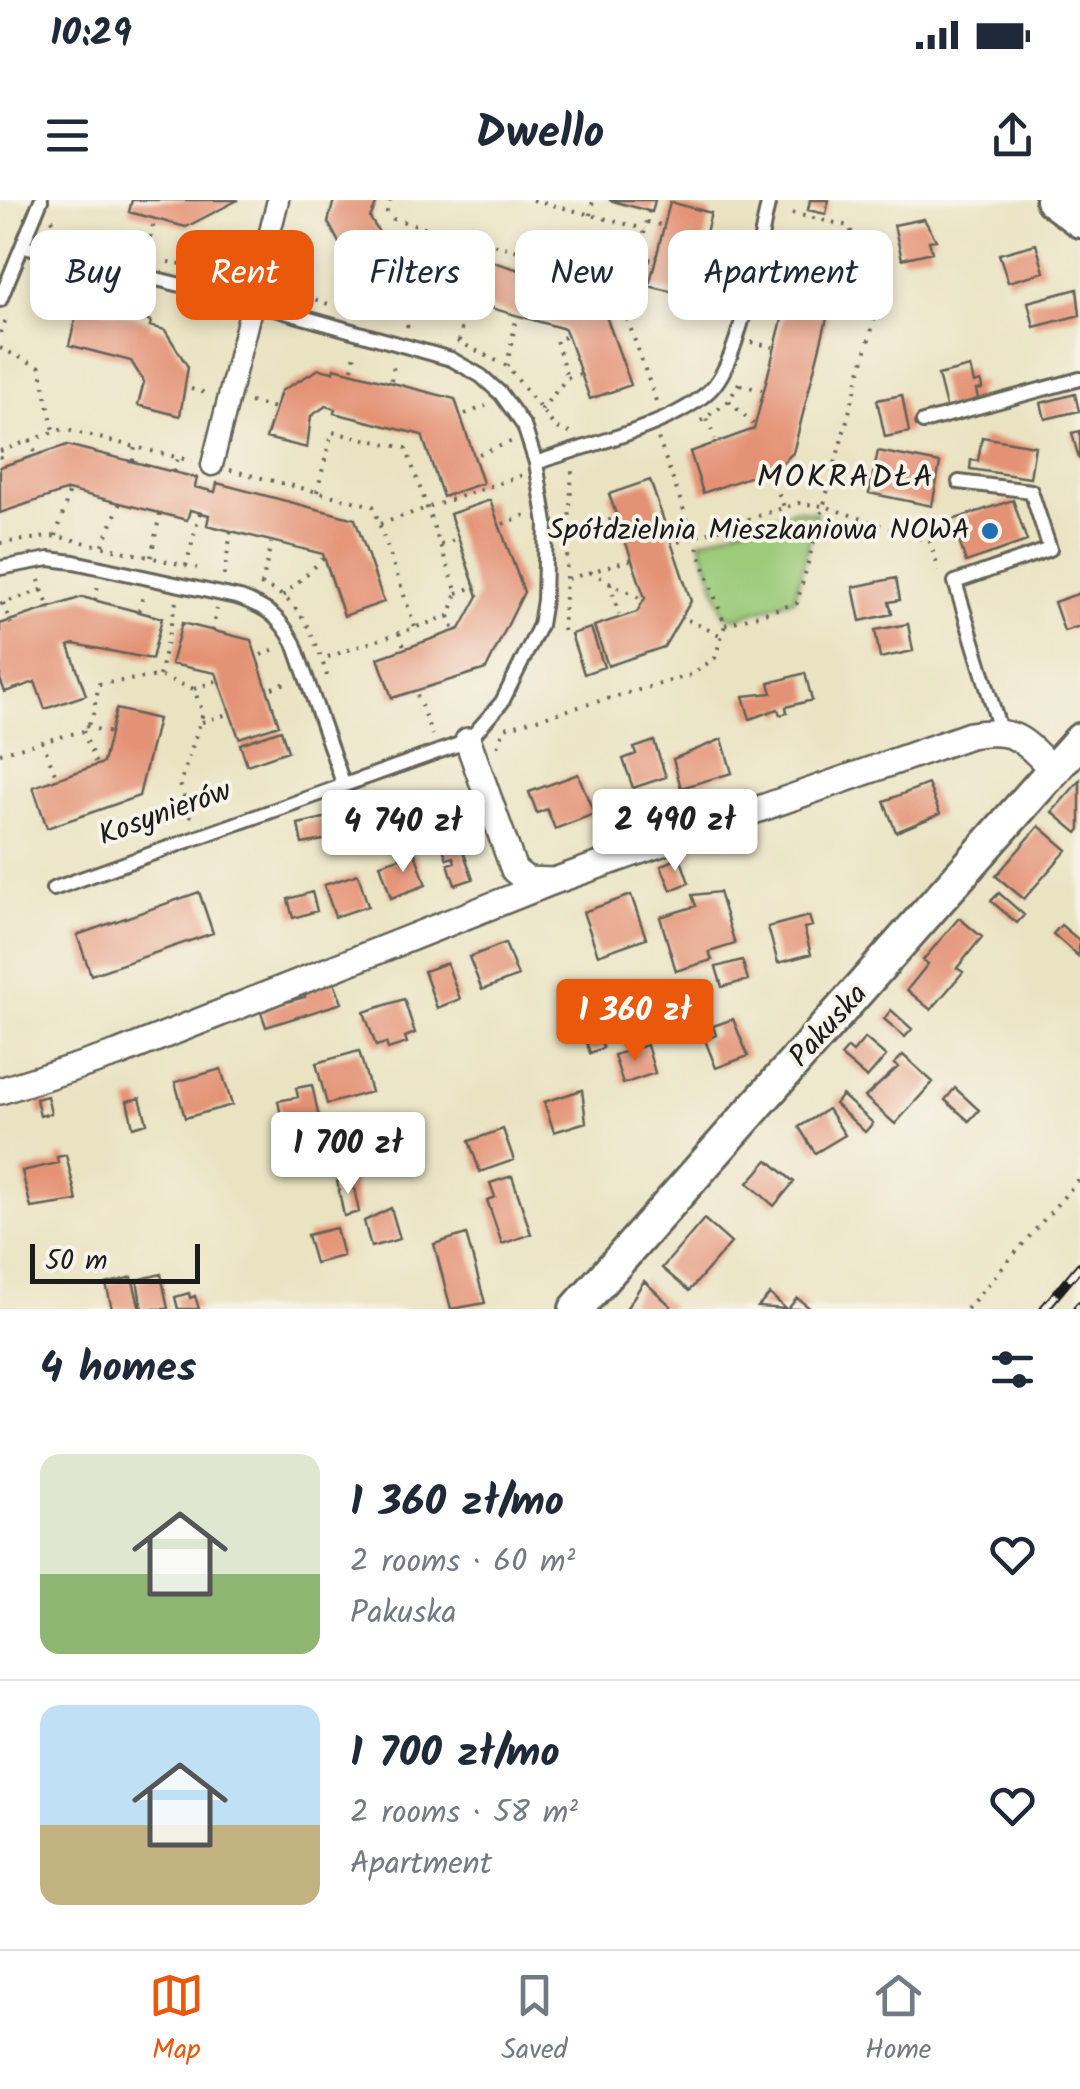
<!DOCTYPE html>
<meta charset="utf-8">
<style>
:root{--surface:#fff;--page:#f2f2f3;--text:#1f2937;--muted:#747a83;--line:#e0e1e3;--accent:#ea580c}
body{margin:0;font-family:Kalam,sans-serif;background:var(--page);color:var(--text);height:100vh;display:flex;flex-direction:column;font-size:38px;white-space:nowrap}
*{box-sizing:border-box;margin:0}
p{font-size:32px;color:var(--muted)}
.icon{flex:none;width:55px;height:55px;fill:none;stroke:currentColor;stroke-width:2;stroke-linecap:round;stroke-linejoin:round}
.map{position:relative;height:1109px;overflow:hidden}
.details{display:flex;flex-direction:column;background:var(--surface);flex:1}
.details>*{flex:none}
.banner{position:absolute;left:30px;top:30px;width:1020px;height:90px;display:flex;gap:20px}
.scale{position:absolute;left:30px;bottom:25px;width:170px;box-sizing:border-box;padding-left:10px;border:5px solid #1c1c1c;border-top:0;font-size:28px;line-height:35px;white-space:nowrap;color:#1c1c1c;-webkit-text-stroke:8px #f7f3e8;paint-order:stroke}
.price{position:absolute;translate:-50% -85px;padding:0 22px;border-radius:10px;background:#fff;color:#222;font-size:32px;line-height:65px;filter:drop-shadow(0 2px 5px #0008)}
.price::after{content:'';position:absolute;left:50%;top:60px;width:30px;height:22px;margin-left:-15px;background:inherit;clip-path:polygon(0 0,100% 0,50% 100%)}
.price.on{background:var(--accent);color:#fff}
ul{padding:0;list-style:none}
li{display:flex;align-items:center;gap:30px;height:250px;padding:0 40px}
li+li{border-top:2px solid var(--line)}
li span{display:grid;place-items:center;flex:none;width:280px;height:200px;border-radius:20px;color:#555}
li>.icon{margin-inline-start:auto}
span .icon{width:120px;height:120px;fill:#fffc;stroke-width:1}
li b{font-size:42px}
h2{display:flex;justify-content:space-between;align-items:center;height:120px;padding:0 40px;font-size:42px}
.pill{padding:0 35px;border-radius:20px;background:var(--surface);box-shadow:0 5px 15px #0003;font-size:35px;line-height:90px}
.pill.on{background:var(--accent);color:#fff}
.status{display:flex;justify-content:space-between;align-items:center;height:70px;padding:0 50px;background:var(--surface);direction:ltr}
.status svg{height:28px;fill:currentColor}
header{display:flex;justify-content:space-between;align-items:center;height:130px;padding:0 40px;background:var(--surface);font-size:45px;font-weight:700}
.dock{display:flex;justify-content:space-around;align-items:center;height:140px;border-top:2px solid var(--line);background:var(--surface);font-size:28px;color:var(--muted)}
.dock a{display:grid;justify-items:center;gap:5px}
.dock .on{color:var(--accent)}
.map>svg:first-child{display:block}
.green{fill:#9ccb7a;stroke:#5c744b;stroke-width:2.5}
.building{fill:#e49275}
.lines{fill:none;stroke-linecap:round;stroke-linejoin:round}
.service-casing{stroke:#646256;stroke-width:18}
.pedestrian-casing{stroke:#646256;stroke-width:25}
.minor-casing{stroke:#646256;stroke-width:30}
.tertiary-casing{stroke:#646256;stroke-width:38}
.path{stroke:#646256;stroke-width:4;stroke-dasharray:2.5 8;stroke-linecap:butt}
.service{stroke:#fff;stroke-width:12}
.pedestrian{stroke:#fff;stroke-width:20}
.minor{stroke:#fff;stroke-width:25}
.tertiary{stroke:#fff;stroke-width:32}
.rail-casing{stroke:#1c1c1c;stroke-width:10}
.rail{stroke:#f7f3e8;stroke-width:6;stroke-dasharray:19;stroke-linecap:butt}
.poi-dot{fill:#1f6fb2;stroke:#f7f3e8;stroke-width:4}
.labels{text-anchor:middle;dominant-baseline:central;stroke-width:8;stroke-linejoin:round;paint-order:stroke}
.poi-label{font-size:30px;fill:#1c1c1c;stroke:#f7f3e8;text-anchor:end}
.street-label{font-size:30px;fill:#1c1c1c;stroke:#f7f3e8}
.neighbourhood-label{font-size:32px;letter-spacing:2.5px;fill:#1c1c1c;stroke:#f7f3e8}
</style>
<div class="status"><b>10:29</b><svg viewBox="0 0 49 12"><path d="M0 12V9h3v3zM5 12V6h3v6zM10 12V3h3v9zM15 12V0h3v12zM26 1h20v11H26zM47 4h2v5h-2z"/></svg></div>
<header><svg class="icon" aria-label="menu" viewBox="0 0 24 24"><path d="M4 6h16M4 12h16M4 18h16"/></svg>Dwello<svg class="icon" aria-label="share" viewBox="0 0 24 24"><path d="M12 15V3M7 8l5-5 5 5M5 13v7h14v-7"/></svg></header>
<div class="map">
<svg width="1080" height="1109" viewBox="0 0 1080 1109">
<rect width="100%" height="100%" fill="#f7f3e8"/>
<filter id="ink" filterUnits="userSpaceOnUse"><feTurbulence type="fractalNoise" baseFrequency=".01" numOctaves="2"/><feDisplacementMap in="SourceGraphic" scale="20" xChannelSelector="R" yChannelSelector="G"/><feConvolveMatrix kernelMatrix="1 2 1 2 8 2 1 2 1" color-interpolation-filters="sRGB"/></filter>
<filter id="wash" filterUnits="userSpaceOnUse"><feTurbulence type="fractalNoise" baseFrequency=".0048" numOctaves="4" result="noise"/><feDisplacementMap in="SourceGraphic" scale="40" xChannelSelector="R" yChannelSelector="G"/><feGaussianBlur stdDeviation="2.25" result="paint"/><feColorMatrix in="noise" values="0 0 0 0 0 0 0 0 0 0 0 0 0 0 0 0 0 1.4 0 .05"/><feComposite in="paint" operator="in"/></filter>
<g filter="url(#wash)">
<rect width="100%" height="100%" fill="#eae3c2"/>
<path class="green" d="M796 309 817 313 794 399 737 418 724 415 700 341Z"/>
<g id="blocks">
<path class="building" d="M132 0H238L186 27 129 12Z
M334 0H378L370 18 380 34 454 50 598 94 631 185 590 199 565 129 353 69 328 22Z
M609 0H655L652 12Z
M810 0H829L826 14 808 10Z
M670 2 711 13 690 96 649 86Z
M924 19 936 40 929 41 932 52 902 59 894 25Z
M802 41 844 51 793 253 778 267 703 293 690 252 754 229Z
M1036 44 1044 72 1008 82 999 54Z
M1077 89 1080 115 1034 127 1028 102Z
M79 104 151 121 150 126 165 130 188 167 180 216 138 205 144 182 131 161 69 145Z
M970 167 974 183 981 181 982 189 976 190 979 203 947 211 938 175Z
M334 168 455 199 483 283 443 297 422 235 334 213 335 209 326 206 311 216 307 248 266 238 281 191 319 169 333 172Z
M1075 194 1079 211 1045 219 1041 203Z
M902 195 909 232 885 237 877 200Z
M1080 231V259H1079L1072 233Z
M982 237 1035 246 1030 278 970 269 971 260 978 261Z
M67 245 197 278 195 287 215 292 217 283 355 319 384 402 344 416 323 354 207 325 209 315 190 310 187 320 68 290 0 313V267Z
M878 251 940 263 932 306 869 293Z
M650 280 691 401 664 447 608 466 594 426 637 412 645 398 609 294Z
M490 300 524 392 486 469 392 498 378 458 460 429 478 396 450 314Z
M1013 300 1027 341 966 362 952 320Z
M896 378 900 400 889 402 892 414 860 421 853 387Z
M1080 393V426L1064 431 1054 402Z
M82 397 162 418 152 459 74 444 69 446 86 495 45 509 35 482 5 492 0 479V424Z
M182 423 251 440 279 525 239 538 216 473 171 464Z
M908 424 913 451 880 458 875 430Z
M591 428 604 467 584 474 571 434Z
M805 473 812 500 786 507 787 513 780 515 778 509 750 519 743 496 772 493 769 483Z
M116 509 158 519 139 596 47 628 33 587 103 563Z
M281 530 288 551 247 565 240 544Z
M722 539 732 573 681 588 673 559Z
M654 541 666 577 633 588 623 559 636 554 634 548Z
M578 574 594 614 555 629 547 609 537 613 529 592Z
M1080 580V629L1077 633 1052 612Z
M928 584 940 614 896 632 884 601Z
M371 596 377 630 302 644 298 624 333 616 331 608Z
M436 597 440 608 429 611 426 600Z
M1039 626 1067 650 1024 699 996 676Z
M457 634 473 679 455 685 448 664 455 662 453 657 447 659 440 640Z
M415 653 426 685 391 698 380 664Z
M680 657 689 683 671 690 661 666Z
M358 674 368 706 335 717 324 685Z
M199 692 213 733 91 775 77 735Z
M312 692 317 711 293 718 288 699Z
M719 692 735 744 709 752 712 760 676 771 660 717 696 706 692 695Z
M999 693 1024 715 1017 723 991 701Z
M631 695 646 738 598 755 583 712Z
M809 716 812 726 804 728 811 754 778 763 768 727Z
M959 718 982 737 957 768 963 772 931 810 907 790 928 764 923 760Z
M1061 725 1080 741 1078 756 1053 734Z
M505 743 518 776 482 790 469 757Z
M742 760 748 780 722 787 716 767Z
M447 763 460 799 437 808 424 771Z
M333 780 342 803 266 827 260 809 305 797 303 792Z
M404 799 415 833 405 837 407 843 388 849 386 843 376 846 364 812Z
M891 810 912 829 905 837 884 819Z
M592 815 603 848 590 853 579 820Z
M733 819 748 856 716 868 705 840 716 835 713 826Z
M865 838 886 856 867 878 841 856 848 848 853 852Z
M647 845 655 873 623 884 614 855Z
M359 851 371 892 327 904 316 863Z
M903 855 933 882 895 924 865 897 898 867 894 864Z
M221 869 232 905 185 918 175 882Z
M312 885 321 927 285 935 278 901 298 897 296 888Z
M955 888 979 910 969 921 945 900Z
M582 890 586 922 554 932 544 902Z
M842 895 873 923 865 932 835 904Z
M47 896 51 913 40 916 36 899Z
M140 898 147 923 133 927 127 901Z
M828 909 845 935 815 953 799 927Z
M503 929 514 960 480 972 469 941Z
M66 955 77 1001 31 1008 22 971 58 963 57 957Z
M768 960 794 982 774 1006 748 983Z
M512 976 531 1034 502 1044 487 1000 495 997 490 983Z
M352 978 359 1012 344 1016 337 981Z
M391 1008 400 1039 371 1047 364 1021Z
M704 1019 731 1043 689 1091 662 1068Z
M336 1028 343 1056 315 1063 307 1035Z
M466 1034 485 1103 451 1109 434 1044Z
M161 1074 168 1109H142L137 1080Z
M132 1077 140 1109H112L106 1084Z
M644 1081 671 1106 668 1109H626Z
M189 1093 190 1098 195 1096 199 1109H178L175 1097Z
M770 1094 786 1109 758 1107Z
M797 1098 811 1109H788Z"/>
</g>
</g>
<g filter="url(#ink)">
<use href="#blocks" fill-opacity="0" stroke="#646256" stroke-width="2.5"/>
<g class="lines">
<g class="service-casing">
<path id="service" d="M24 46 253 103 451 159 481 176 501 194 524 226 536 263 546 323 544 400 540 425 502 502 468 541 53 689
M0 100 41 0
M923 222 1080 179
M536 263C585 245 675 226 711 189 742 158 758 45 769 0
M959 282 1031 291 1050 349 955 382 1000 530
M0 368 49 359 74 362 240 398C267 408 280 417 294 443L343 583"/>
</g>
<g class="pedestrian-casing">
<path id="pedestrian" d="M212 265 278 0"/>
</g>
<g class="minor-casing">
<path id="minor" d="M468 541 514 670 527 680 554 681
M0 891 117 854 554 681 970 535C1016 527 1023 540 1054 571"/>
</g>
<g class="tertiary-casing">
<path id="tertiary" d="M1052 0 1080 21
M576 1109 1080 540"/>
</g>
<path class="path" d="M390 0 387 12 393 19 626 78
M533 0 645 29
M649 11 639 56 619 95 656 201
M590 15 593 0
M52 19 62 36
M647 22 665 26
M639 56 656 61
M145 58 154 22
M773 58 795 64
M168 62 189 65 204 59 241 69
M704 73 732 80
M279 80 294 92 328 104
M767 102 784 106
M96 106 103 83
M357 114 364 73
M136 116 142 93
M407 127 416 85
M0 133 6 119
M565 137 556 140 567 178
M457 141 507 166 555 227 570 233
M459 141 466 105
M751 142 773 147
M0 148 40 167 54 231
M507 166 516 119
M352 169 356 149
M391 180 395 160
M740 185 762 190
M191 189 206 193
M729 201 753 224
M250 202 275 208
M541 210 567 178 580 174
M465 214 486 206
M707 219 715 239
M701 221 729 201 741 179
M30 240 36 255
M0 251 63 229 192 261
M479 254 513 241
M0 256 4 266
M133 261 135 247
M230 270 373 306 415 427
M174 272 178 257
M771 274 784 307
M317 292 332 232 406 248 457 393 449 416 322 459
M380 324 523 275
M503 324 528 314
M568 332 617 318
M56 336 69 293
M678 342 798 303 824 306 930 342 939 371
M0 343 56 336 197 368
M103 345 120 303
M441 345 459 338
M151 357 160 313
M186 366 200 313
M590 372 643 400
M224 375 231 332
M568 379 633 359
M610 383 619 414
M260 385C303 397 317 444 329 482
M262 385 271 343
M42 390 50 410
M457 393 477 386
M283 396 324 358
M95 400 98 385
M3 403 11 424
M0 404 42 390 39 380
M139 411 143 395
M449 416 454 431
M688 420 724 437
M725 425 797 403 879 103 849 26 786 12
M212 431 217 409
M563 431 572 271
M399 433 405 449
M261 455 275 449
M159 476 176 402
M272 488 291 481
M194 489 218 480
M417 495 432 535
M202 522 231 513
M86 526 110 533
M83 531 96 564
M42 541 57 578
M497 546 505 528 691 475 715 458 725 425 658 238
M0 553 83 531 92 519 99 484 159 476 194 489 203 513 180 584 191 619
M967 1109 1080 978"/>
<use href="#service" class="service"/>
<use href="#pedestrian" class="pedestrian"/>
<use href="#minor" class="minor"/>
<use href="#tertiary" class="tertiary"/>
<g class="rail-casing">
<path id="rail" d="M1044 1109 1080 1066
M1077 1109 1080 1105"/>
</g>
<use href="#rail" class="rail"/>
</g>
</g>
<circle class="poi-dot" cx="990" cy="331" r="10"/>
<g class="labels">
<g class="poi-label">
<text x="970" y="331">Spółdzielnia Mieszkaniowa NOWA</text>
</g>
<g class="street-label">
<text transform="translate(165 614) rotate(-20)">Kosynierów</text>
<text transform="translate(829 826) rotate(-48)">Pakuska</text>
</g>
<g class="neighbourhood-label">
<text x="846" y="278">MOKRADŁA</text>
</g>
</g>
</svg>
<div class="scale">50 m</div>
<b class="price" style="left:675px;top:674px">2 490 zł</b>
<b class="price" style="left:403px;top:675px">4 740 zł</b>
<b class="price on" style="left:635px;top:864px">1 360 zł</b>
<b class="price" style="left:348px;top:997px">1 700 zł</b>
<div class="banner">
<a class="pill">Buy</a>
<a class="pill on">Rent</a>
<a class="pill">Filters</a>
<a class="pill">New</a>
<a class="pill">Apartment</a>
</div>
</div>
<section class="details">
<h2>4 homes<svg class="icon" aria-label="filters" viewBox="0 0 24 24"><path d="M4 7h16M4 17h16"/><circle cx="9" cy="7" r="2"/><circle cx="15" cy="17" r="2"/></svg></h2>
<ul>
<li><span style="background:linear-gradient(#dfe7d0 60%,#8fb573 0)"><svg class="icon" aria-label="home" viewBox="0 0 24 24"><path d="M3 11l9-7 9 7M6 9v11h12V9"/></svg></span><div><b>1 360 zł/mo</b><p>2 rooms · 60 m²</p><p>Pakuska</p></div><svg class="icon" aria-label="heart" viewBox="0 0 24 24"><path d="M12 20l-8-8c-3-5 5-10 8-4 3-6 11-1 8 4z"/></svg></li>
<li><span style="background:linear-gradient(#bfe0f5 60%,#c2b280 0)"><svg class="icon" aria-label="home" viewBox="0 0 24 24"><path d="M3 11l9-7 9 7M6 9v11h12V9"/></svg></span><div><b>1 700 zł/mo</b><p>2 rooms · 58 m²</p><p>Apartment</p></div><svg class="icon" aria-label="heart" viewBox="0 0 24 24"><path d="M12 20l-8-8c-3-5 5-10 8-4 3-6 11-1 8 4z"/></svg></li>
</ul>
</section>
<nav class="dock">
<a class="on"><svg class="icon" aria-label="map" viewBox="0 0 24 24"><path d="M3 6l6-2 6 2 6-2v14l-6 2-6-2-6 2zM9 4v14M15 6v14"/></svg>Map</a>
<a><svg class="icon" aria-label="saved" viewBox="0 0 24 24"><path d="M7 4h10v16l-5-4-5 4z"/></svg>Saved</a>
<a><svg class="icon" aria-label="home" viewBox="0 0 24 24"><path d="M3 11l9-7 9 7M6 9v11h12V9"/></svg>Home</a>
</nav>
